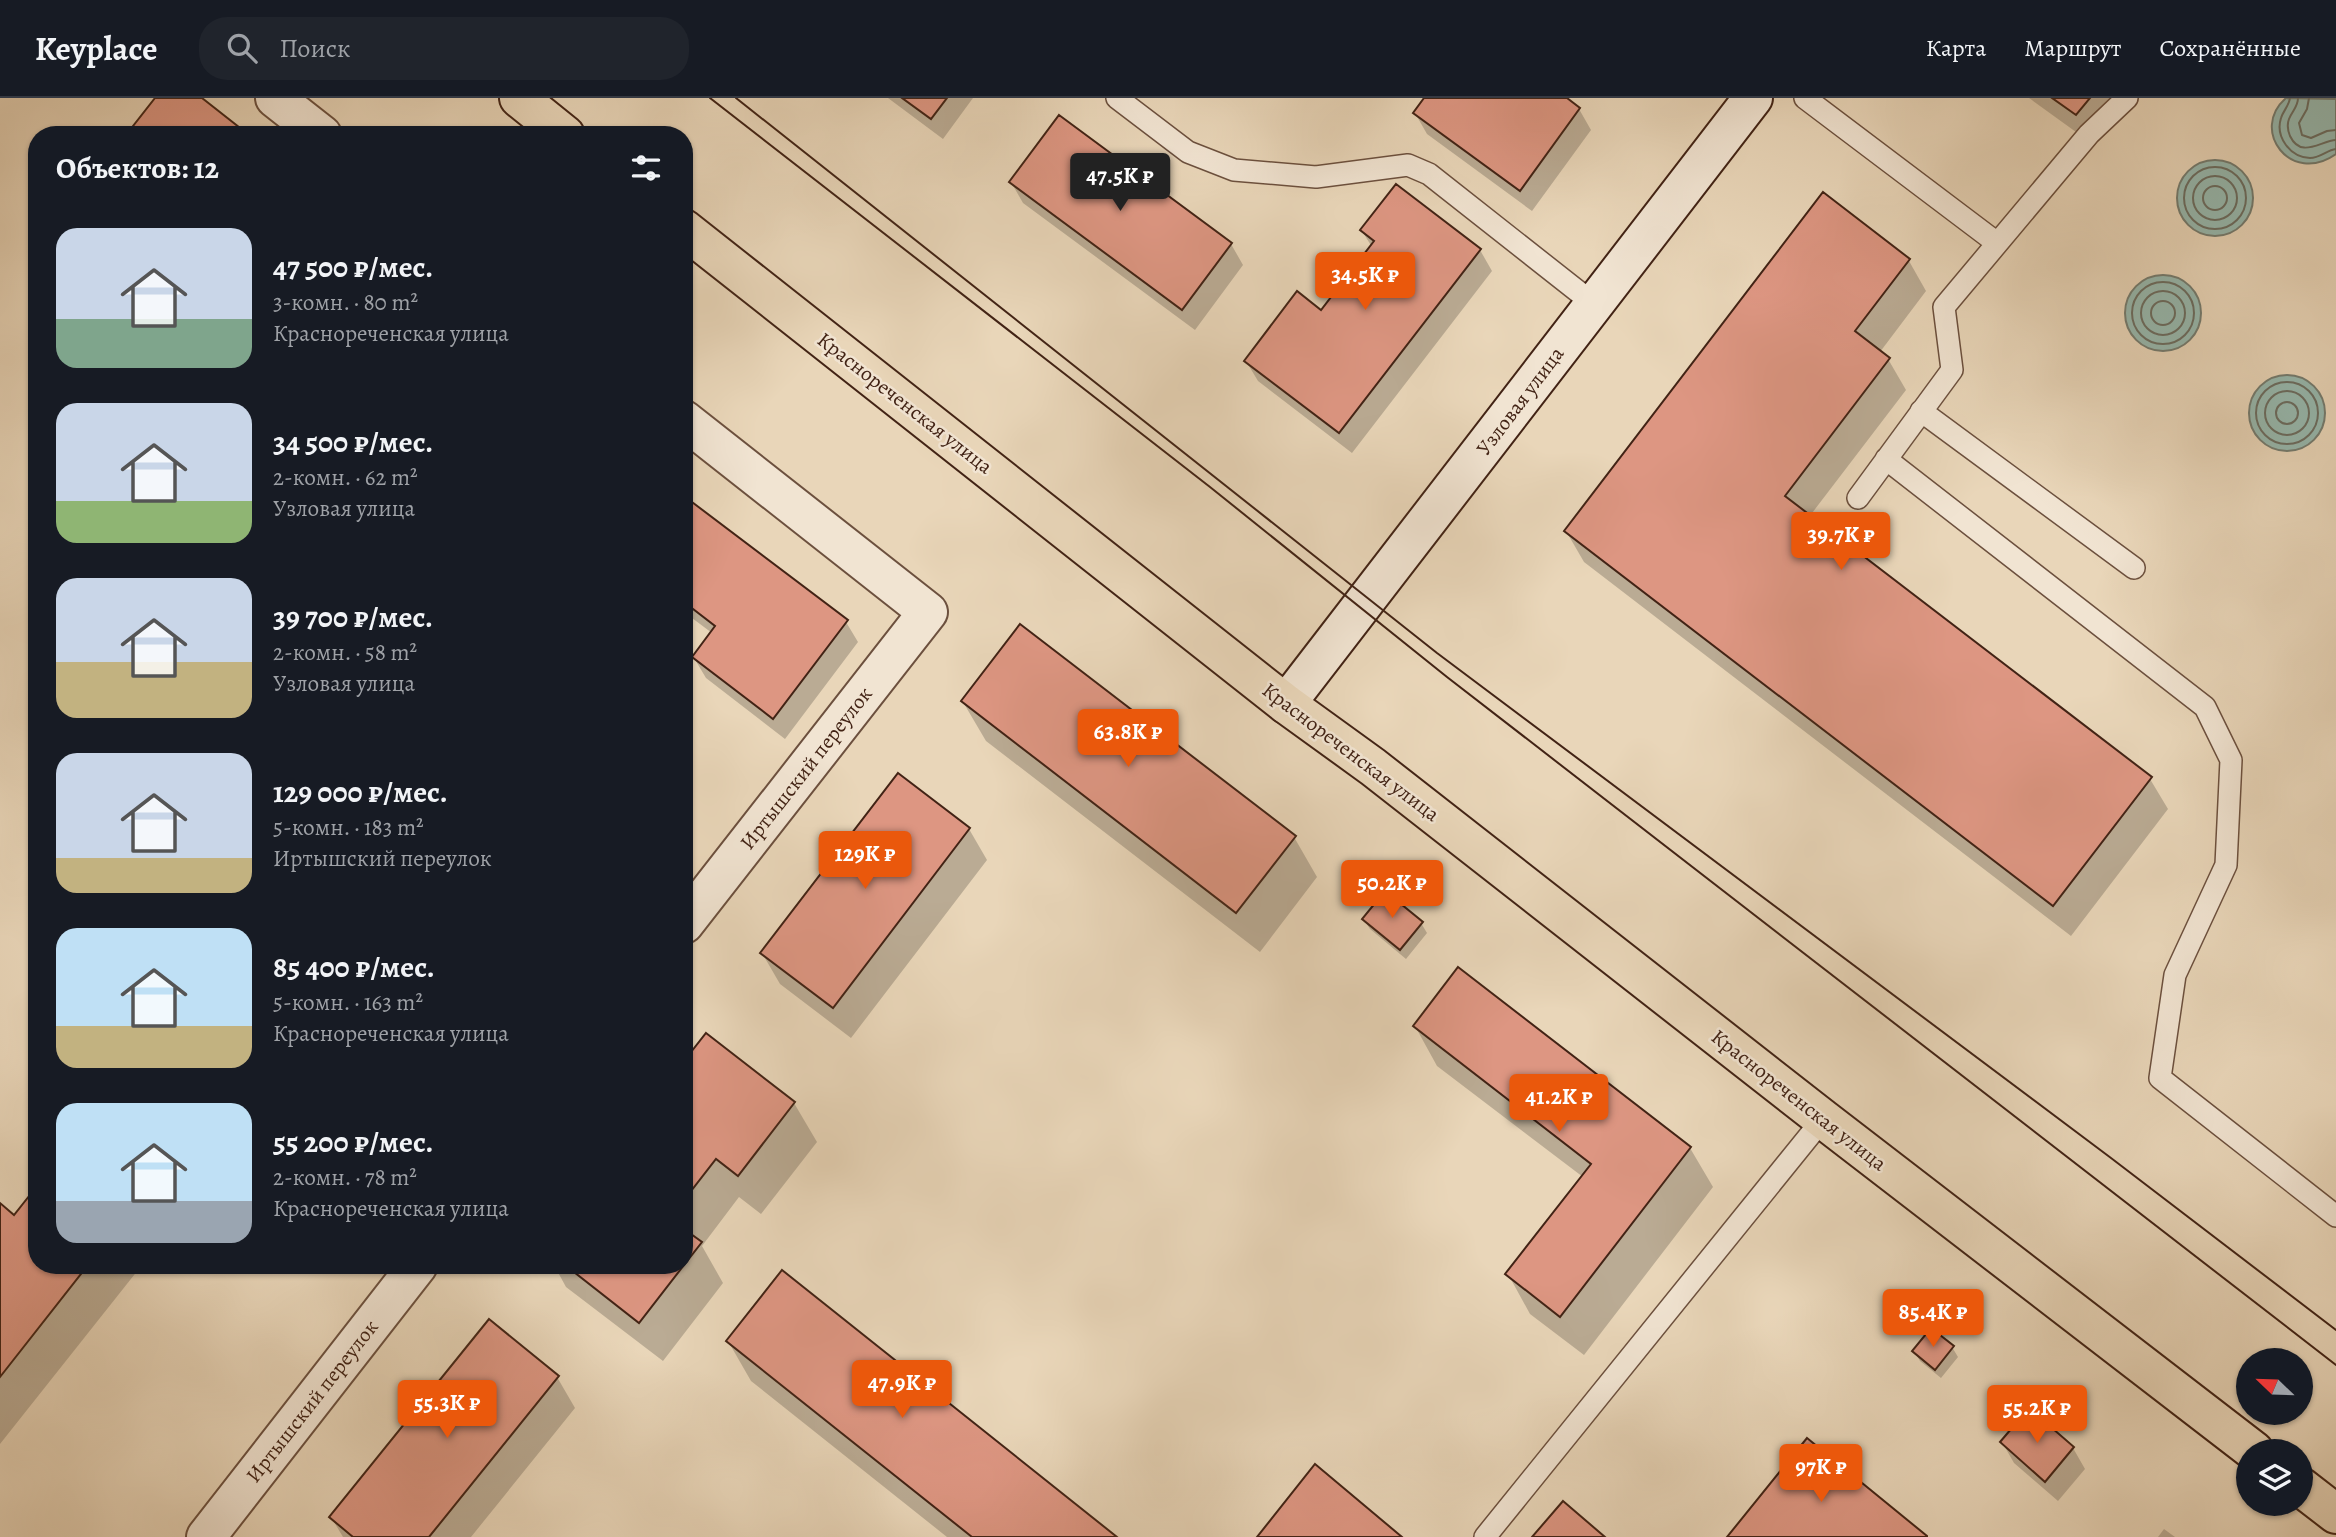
<!DOCTYPE html>
<html lang="ru">
<meta charset="utf-8">
<style>
:root{--surface:#171b24;--page:#20242c;--text:#f1f3f6;--muted:#9ea1a6;--line:#363941;--accent:#ea580c}
body{margin:0;font-family:Alegreya,serif;background:var(--page);color:var(--text);height:100vh;display:flex;flex-direction:column;font-size:26px;white-space:nowrap}
*{box-sizing:border-box;margin:0}
p{font-size:23px;color:var(--muted)}
.icon{flex:none;width:38px;height:38px;fill:none;stroke:currentColor;stroke-width:2;stroke-linecap:round;stroke-linejoin:round}
.map{position:relative;flex:1;overflow:hidden}
.details{position:absolute;left:28px;top:28px;width:665px;height:1148px;display:flex;flex-direction:column;background:var(--surface);border-radius:28px;box-shadow:0 2px 5px #0004}
.details>*{flex:none}
.needle{width:46px;rotate:293deg}
.tools{position:absolute;left:2236px;top:1250px;display:grid;gap:14px}
.tools a{display:grid;place-items:center;width:77px;height:77px;border-radius:50%;background:var(--surface);box-shadow:0 2px 5px #0004;font-size:35px}
.price{position:absolute;translate:-50% -60px;padding:0 16px;border-radius:7px;background:var(--accent);color:#fff;font-size:23px;line-height:46px;filter:drop-shadow(0 2px 4px #0008)}
.price::after{content:'';position:absolute;left:50%;top:42px;width:21px;height:16px;margin-left:-10px;background:inherit;clip-path:polygon(0 0,100% 0,50% 100%)}
.price.current{background:#222;color:#fff}
ul{padding:0;list-style:none}
li{display:flex;align-items:center;gap:21px;height:175px;padding:0 28px}
li span{display:grid;place-items:center;flex:none;width:196px;height:140px;border-radius:21px;color:#555}
li>.icon{margin-inline-start:auto}
span .icon{width:84px;height:84px;fill:#fffc;stroke-width:1}
li b{font-size:30px}
h2{display:flex;justify-content:space-between;align-items:center;height:84px;padding:0 28px;font-size:30px}
header{display:flex;align-items:center;gap:42px;box-sizing:border-box;height:98px;padding:0 35px;background:var(--surface);border-bottom:2px solid var(--line)}
header strong{font-size:33px}
nav{display:flex;gap:38px;margin-inline-start:auto;font-size:24px}
.search{width:490px;height:63px;background:var(--page);display:flex;align-items:center;gap:18px;box-sizing:border-box;padding:0 24px;border-radius:28px;color:var(--muted);font-size:26px}
.map>svg:first-child{display:block}
.water{fill:#97b9af;stroke:#757d71;stroke-width:2}
.shadow{fill:#0003}
.lines{fill:none;stroke-linecap:round;stroke-linejoin:round}
.shore{stroke:#6c6e62;stroke-width:2}
.building{fill:#dd9682;stroke:#422315;stroke-width:2}
.lane-casing{stroke:#6c503e;stroke-width:24}
.street-casing{stroke:#6c503e;stroke-width:42}
.secondary-casing{stroke:#422315;stroke-width:42}
.primary-casing{stroke:#422315;stroke-width:42}
.lane{stroke:#f1e4d2;stroke-width:21}
.street{stroke:#f1e4d2;stroke-width:38}
.secondary{stroke:#f1e4d2;stroke-width:38}
.primary{stroke:#e9d6b9;stroke-width:38}
.tram{stroke:#422315;stroke-width:2}
.labels{text-anchor:middle;dominant-baseline:central;stroke-width:5;stroke-linejoin:round;paint-order:stroke}
.street-label{font-size:21px;fill:#422315;stroke:#f1e4d2}
</style>
<header>
<strong>Keyplace</strong>
<div class="search"><svg class="icon" aria-label="search" viewBox="0 0 24 24"><circle cx="10" cy="10" r="6"/><path d="M15 15l6 6"/></svg>Поиск</div>
<nav><a>Карта</a><a>Маршрут</a><a>Сохранённые</a></nav>
</header>
<div class="map">
<svg width="2336" height="1439" viewBox="0 0 2336 1439">
<rect width="100%" height="100%" fill="#e9d6b9"/>
<filter id="stains"><feTurbulence type="fractalNoise" baseFrequency=".00286" numOctaves="4"/><feColorMatrix values="0 0 0 0 .2 0 0 0 0 .09 0 0 0 0 .02 0 0 0 .5 -.17"/></filter>
<radialGradient id="worn" r=".72"><stop offset=".6" stop-color="#630" stop-opacity="0"/><stop offset="1" stop-color="#630" stop-opacity=".3"/></radialGradient>
<path class="water" d="M2286 0 2336 1V56C2291 88 2249 32 2286 0Z
M2177 100a38 38 0 1 1 76 0a38 38 0 1 1-76 0Z
M2125 215a38 38 0 1 1 76 0a38 38 0 1 1-76 0Z
M2249 315a38 38 0 1 1 76 0a38 38 0 1 1-76 0Z"/>
<path class="shadow" d="M888 0H973L943 41Z
M1426 0H1564L1579 11 1591 32 1532 113 1427 36 1415 15Z
M2029 0H2130L2094 47Z
M1011 84 1231 146 1243 167 1195 232 1023 105Z
M1362 133 1480 152 1492 173 1352 355 1258 283 1246 263 1322 214 1372 149Z
M1909 163 1926 193 1880 254 1888 261 1906 292 1809 419 2150 681 2168 711 2071 838 1584 464 1566 433Z
M684 400 846 524 858 544 785 641 706 580 694 560 712 535 684 514Z
M963 604 1294 739 1317 779 1260 854 986 643Z
M969 731 987 762 851 940 780 886 762 855Z
M1364 822 1421 825 1427 835 1406 861 1370 831Z
M1415 928 1690 1050 1713 1089 1584 1257 1530 1216 1508 1176 1583 1079 1437 968Z
M684 966 794 1005 817 1044 761 1116 739 1099 702 1148 723 1185 663 1263 566 1189 554 1167H684Z
M0 1108 15 1119 37 1167H142L0 1346Z
M728 1243 1114 1439H947L751 1283Z
M1952 1249 1958 1259 1941 1280 1920 1263 1914 1253Z
M557 1279 575 1310 471 1439H343L331 1419Z
M2029 1313 2073 1350 2085 1371 2058 1403 2014 1365 2002 1344Z
M2164 1431 2175 1439H2158Z"/>
<g class="lines">
<path class="shore" d="M2290 0C2289 8 2283 13 2281 20 2275 39 2290 59 2310 60 2320 60 2327 52 2336 51
M2298 0C2298 9 2292 13 2289 21 2287 26 2288 33 2290 38 2301 61 2320 43 2336 42
M2309 0 2307 11 2299 25 2302 37 2311 40 2327 33 2336 32
M2184 100a31 31 0 1 1 62 0a31 31 0 1 1-62 0Z
M2193 100a22 22 0 1 1 44 0a22 22 0 1 1-44 0Z
M2203 100a12 12 0 1 1 24 0a12 12 0 1 1-24 0Z
M2132 215a31 31 0 1 1 62 0a31 31 0 1 1-62 0Z
M2141 215a22 22 0 1 1 44 0a22 22 0 1 1-44 0Z
M2151 215a12 12 0 1 1 24 0a12 12 0 1 1-24 0Z
M2256 315a31 31 0 1 1 62 0a31 31 0 1 1-62 0Z
M2265 315a22 22 0 1 1 44 0a22 22 0 1 1-44 0Z
M2276 315a11 11 0 1 1 22 0a11 11 0 1 1-22 0Z"/>
</g>
<path class="building" d="M155 0H202L249 37H126Z
M902 0H947L931 21Z
M1424 0H1567L1580 10 1520 93 1413 15Z
M2052 0H2090L2076 17Z
M1059 17 1232 145 1182 212 1009 84Z
M1396 86 1481 151 1339 335 1244 263 1297 193 1321 212 1374 143 1360 132Z
M1823 94 1910 161 1855 233 1890 260 1785 398 2152 679 2053 808 1564 433Z
M684 398 848 522 773 621 692 559 715 528 684 504Z
M1020 526 1296 738 1236 815 961 603Z
M898 675 970 730 833 910 760 855Z
M1385 793 1423 824 1400 852 1362 821Z
M1458 869 1691 1049 1560 1219 1505 1176 1591 1066 1413 928Z
M706 935 795 1004 738 1078 716 1061 684 1102V963Z
M37 1088V1167H88L0 1279V1105L14 1117Z
M684 1131 702 1144 684 1167Z
M565 1167H684L639 1225Z
M782 1172 1117 1439H972L726 1243Z
M489 1221 559 1278 429 1439H353L329 1419Z
M1931 1230 1954 1248 1935 1272 1912 1253Z
M2029 1310 2074 1349 2045 1384 2000 1344Z
M1807 1340 1927 1438V1439H1727Z
M1315 1366 1402 1439H1257Z
M1563 1403 1605 1439H1532Z"/>
<g class="lines">
<g class="lane-casing">
<path id="lane" d="M1117 0 1188 54 1234 72 1316 79 1408 67 1429 76 1594 206
M1805 0 1997 145
M1921 313 2134 470
M1886 361 2205 609 2231 662 2226 767 2175 877 2160 980 2336 1118
M1858 400 1952 272 1944 209 2089 36 2127 0
M1485 1439 1823 1021"/>
</g>
<g class="street-casing">
<path id="street" d="M275 0 322 37
M684 322 928 514 684 826
M206 1439 418 1167"/>
</g>
<g class="secondary-casing">
<path id="secondary" d="M1286 606 1753 0"/>
</g>
<g class="primary-casing">
<path id="primary" d="M519 0 565 37
M684 131 1286 606 1373 669 1823 1021 2254 1353
M2301 1389 2336 1416"/>
</g>
<use href="#lane" class="lane"/>
<use href="#street" class="street"/>
<use href="#secondary" class="secondary"/>
<use href="#primary" class="primary"/>
<path class="tram" d="M710 0 1210 389 1447 579 2336 1267
M736 0 1437 555 2111 1060 2336 1232"/>
</g>
<g class="labels">
<g class="street-label">
<text transform="translate(1520 303) rotate(-53)">Узловая улица</text>
<text transform="translate(905 305) rotate(38)">Краснореченская улица</text>
<text transform="translate(1351 654) rotate(37)">Краснореченская улица</text>
<text transform="translate(806 670) rotate(-52)">Иртышский переулок</text>
<text transform="translate(1799 1002) rotate(38)">Краснореченская улица</text>
<text transform="translate(312 1303) rotate(-52)">Иртышский переулок</text>
</g>
</g>
<rect width="100%" height="100%" filter="url(#stains)"/>
<rect width="100%" height="100%" fill="url(#worn)"/>
</svg>
<div class="tools">
<a><svg class="needle" viewBox="-14 -14 28 28"><path d="M0-13l5 13h-10z" fill="#e53935"/><path d="M0 13l5-13h-10z" fill="#9ea1a6"/></svg></a>
<a><svg class="icon" aria-label="layers" viewBox="0 0 24 24"><path d="M12 4l9 5-9 5-9-5zM3 14l9 5 9-5"/></svg></a>
</div>
<b class="price current" style="left:1120px;top:115px">47.5K ₽</b>
<b class="price" style="left:1365px;top:214px">34.5K ₽</b>
<b class="price" style="left:1841px;top:474px">39.7K ₽</b>
<b class="price" style="left:1128px;top:671px">63.8K ₽</b>
<b class="price" style="left:865px;top:793px">129K ₽</b>
<b class="price" style="left:1392px;top:822px">50.2K ₽</b>
<b class="price" style="left:1559px;top:1036px">41.2K ₽</b>
<b class="price" style="left:1933px;top:1251px">85.4K ₽</b>
<b class="price" style="left:902px;top:1322px">47.9K ₽</b>
<b class="price" style="left:447px;top:1342px">55.3K ₽</b>
<b class="price" style="left:2037px;top:1347px">55.2K ₽</b>
<b class="price" style="left:1821px;top:1406px">97K ₽</b>
<section class="details">
<h2>Объектов: 12<svg class="icon" aria-label="filters" viewBox="0 0 24 24"><path d="M4 7h16M4 17h16"/><circle cx="9" cy="7" r="2"/><circle cx="15" cy="17" r="2"/></svg></h2>
<ul>
<li><span style="background:linear-gradient(#c9d6e8 65%,#7fa58c 0)"><svg class="icon" aria-label="home" viewBox="0 0 24 24"><path d="M3 11l9-7 9 7M6 9v11h12V9"/></svg></span><div><b>47 500 ₽/мес.</b><p>3-комн. · 80 m²</p><p>Краснореченская улица</p></div></li>
<li><span style="background:linear-gradient(#c9d6e8 70%,#8fb573 0)"><svg class="icon" aria-label="home" viewBox="0 0 24 24"><path d="M3 11l9-7 9 7M6 9v11h12V9"/></svg></span><div><b>34 500 ₽/мес.</b><p>2-комн. · 62 m²</p><p>Узловая улица</p></div></li>
<li><span style="background:linear-gradient(#c9d6e8 60%,#c2b280 0)"><svg class="icon" aria-label="home" viewBox="0 0 24 24"><path d="M3 11l9-7 9 7M6 9v11h12V9"/></svg></span><div><b>39 700 ₽/мес.</b><p>2-комн. · 58 m²</p><p>Узловая улица</p></div></li>
<li><span style="background:linear-gradient(#c9d6e8 75%,#c2b280 0)"><svg class="icon" aria-label="home" viewBox="0 0 24 24"><path d="M3 11l9-7 9 7M6 9v11h12V9"/></svg></span><div><b>129 000 ₽/мес.</b><p>5-комн. · 183 m²</p><p>Иртышский переулок</p></div></li>
<li><span style="background:linear-gradient(#bfe0f5 70%,#c2b280 0)"><svg class="icon" aria-label="home" viewBox="0 0 24 24"><path d="M3 11l9-7 9 7M6 9v11h12V9"/></svg></span><div><b>85 400 ₽/мес.</b><p>5-комн. · 163 m²</p><p>Краснореченская улица</p></div></li>
<li><span style="background:linear-gradient(#bfe0f5 70%,#9aa5b1 0)"><svg class="icon" aria-label="home" viewBox="0 0 24 24"><path d="M3 11l9-7 9 7M6 9v11h12V9"/></svg></span><div><b>55 200 ₽/мес.</b><p>2-комн. · 78 m²</p><p>Краснореченская улица</p></div></li>
</ul>
</section>
</div>
